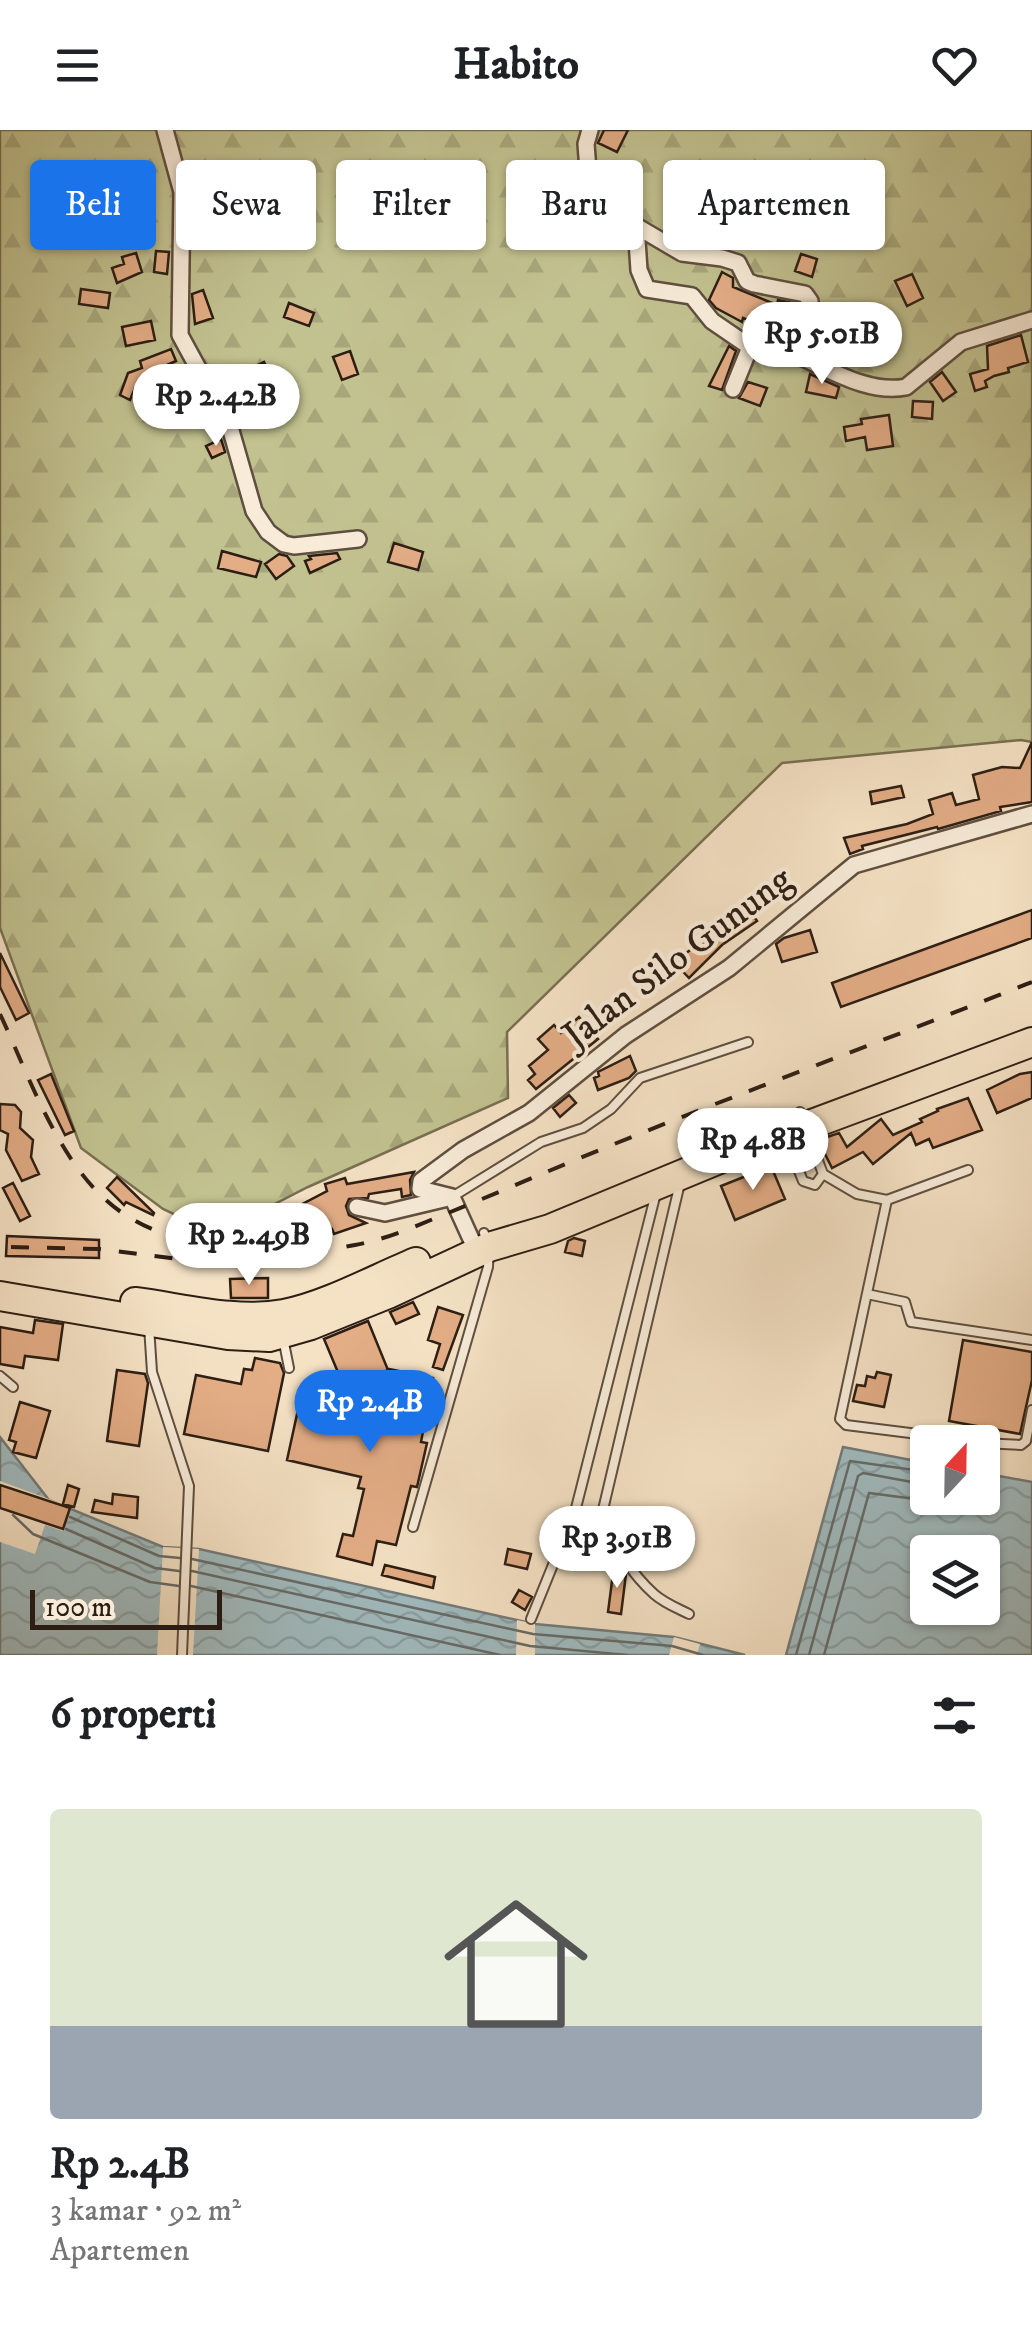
<!DOCTYPE html>
<html lang="id">
<meta charset="utf-8">
<style>
:root{--surface:#fff;--page:#f6f6f6;--text:#202124;--muted:#757577;--line:#e0e0e0;--accent:#1a73e8}
body{margin:0;font-family:"IM FELL DW Pica",serif;background:var(--page);color:var(--text);height:100vh;display:flex;flex-direction:column;font-size:38px;white-space:nowrap}
*{box-sizing:border-box;margin:0}
p{font-size:32px;color:var(--muted)}
.icon{flex:none;width:55px;height:55px;fill:none;stroke:currentColor;stroke-width:2;stroke-linecap:round;stroke-linejoin:round}
.map{position:relative;height:1525px;overflow:hidden}
.details{display:flex;flex-direction:column;background:var(--surface);flex:1}
.details>*{flex:none}
.hud{position:absolute;left:30px;top:30px;width:972px;height:90px;display:flex;gap:20px}
.needle{width:65px;rotate:22deg}
.tools{position:absolute;left:910px;top:1295px;display:grid;gap:20px}
.tools a{display:grid;place-items:center;width:90px;height:90px;border-radius:10px;background:var(--surface);box-shadow:0 2px 8px #0004;font-size:50px}
.scale{position:absolute;left:30px;bottom:25px;width:192px;box-sizing:border-box;padding-left:10px;border:5px solid #2d1e14;border-top:0;font-size:28px;line-height:35px;white-space:nowrap;color:#2d1e14;-webkit-text-stroke:8px #f8ecd9;paint-order:stroke}
.price{position:absolute;translate:-50% -85px;padding:0 22px;border-radius:35px;background:#fff;color:#222;font-size:32px;line-height:65px;filter:drop-shadow(0 2px 5px #0008)}
.price::after{content:'';position:absolute;left:50%;top:60px;width:30px;height:22px;margin-left:-15px;background:inherit;clip-path:polygon(0 0,100% 0,50% 100%)}
.price.active{background:var(--accent);color:#fff}
ul{padding:0;list-style:none}
li{display:grid;align-content:center;gap:20px;height:530px;padding:0 50px}
li+li{border-top:2px solid var(--line)}
li span{display:grid;place-items:center;height:310px;border-radius:10px;color:#555}
li>.icon{margin-inline-start:auto}
span .icon{width:180px;height:180px;fill:#fffc;stroke-width:1}
li b{font-size:42px}
h2{display:flex;justify-content:space-between;align-items:center;height:120px;padding:0 50px;font-size:42px}
.chip{padding:0 35px;border-radius:10px;background:var(--surface);box-shadow:0 2px 8px #0004;font-size:35px;line-height:90px}
.chip.active{background:var(--accent);color:#fff}
header{display:flex;justify-content:space-between;align-items:center;height:130px;padding:0 50px;background:var(--surface);font-size:45px;font-weight:700}
.map>svg:first-child{display:block}
.forest{fill:url(#forest-firs);stroke:#787052;stroke-width:2.5}
.water{fill:url(#water-waves);stroke:#737c7b;stroke-width:2.5;fill-rule:evenodd}
.pier{fill:#f5e2c5}
.lines{fill:none;stroke-linecap:round;stroke-linejoin:round}
.shore{stroke:#676c6a;stroke-width:2.5}
.building{fill:#e3ad86;stroke:#2d1e14;stroke-width:2.5}
.lane-casing{stroke:#5f4f40;stroke-width:12}
.street-casing{stroke:#5f4f40;stroke-width:20}
.highway-casing{stroke:#2d1e14;stroke-width:32}
.lane{stroke:#f8ecd9;stroke-width:8}
.street{stroke:#f8ecd9;stroke-width:15}
.highway{stroke:#f5e2c5;stroke-width:28}
.rail{stroke:#2d1e14;stroke-width:4;stroke-dasharray:18 18;stroke-linecap:butt}
.labels{text-anchor:middle;dominant-baseline:central;stroke-width:8;stroke-linejoin:round;paint-order:stroke}
.street-label{font-size:38px;fill:#2d1e14;stroke:#f8ecd9}
</style>
<header><svg class="icon" aria-label="menu" viewBox="0 0 24 24"><path d="M4 6h16M4 12h16M4 18h16"/></svg>Habito<svg class="icon" aria-label="heart" viewBox="0 0 24 24"><path d="M12 20l-8-8c-3-5 5-10 8-4 3-6 11-1 8 4z"/></svg></header>
<div class="map">
<svg width="1032" height="1525" viewBox="0 0 1032 1525">
<defs>
<pattern id="forest-firs" width="22" height="20" patternUnits="userSpaceOnUse" patternTransform="scale(2.5)"><rect width="22" height="20" fill="#c2c290"/><path d="M5 1l3.5 6h-7zM16 11l3.5 6h-7z" fill="#a7a67b"/></pattern>
<pattern id="water-waves" width="16" height="10" patternUnits="userSpaceOnUse" patternTransform="scale(2.5)"><rect width="16" height="10" fill="#a1bbbf"/><path d="M0 5q4-4 8 0t8 0" fill="none" stroke="#8ba0a3"/></pattern>
</defs>
<rect width="100%" height="100%" fill="#f5e2c5"/>
<filter id="stains"><feTurbulence type="fractalNoise" baseFrequency=".002" numOctaves="4"/><feColorMatrix values="0 0 0 0 .2 0 0 0 0 .09 0 0 0 0 .02 0 0 0 .5 -.17"/></filter>
<radialGradient id="worn" r=".72"><stop offset=".6" stop-color="#630" stop-opacity="0"/><stop offset="1" stop-color="#630" stop-opacity=".3"/></radialGradient>
<path class="forest" d="M0 0H1032V612L1021 610 782 633 507 902 508 968 308 1057 216 1104 163 1079 81 1018 0 798Z"/>
<path class="water" d="M0 1307 49 1370 163 1417 199 1419 535 1494 674 1507 745 1525H0Z
M843 1317 927 1333 928 1368H982L983 1343 1032 1352V1525H786ZM928 1422H982V1478H928Z"/>
<path class="pier" d="M0 1351 71 1377 63 1401 45 1395 35 1424 0 1412Z
M163 1417 199 1419 193 1525H157Z
M517 1490 535 1494V1525H516Z
M674 1507 700 1514 697 1525H669Z"/>
<g class="lines">
<path class="shore" d="M13 1385 33 1404 150 1452 179 1456
M70 1387 159 1426 180 1428
M66 1399 155 1438 179 1441
M192 1429 533 1504 672 1516 703 1525
M192 1441 530 1516 627 1525
M191 1456 500 1525
M796 1525 850 1331 928 1342
M809 1525 858 1346 863 1343 928 1355
M824 1525 869 1363 923 1370 938 1368"/>
</g>
<path class="building" d="M604 0H628L617 22 598 13Z
M249 58 254 79 239 83 234 62Z
M210 60 218 83 200 90 193 65Z
M370 63 384 64 383 85 368 84Z
M293 64 297 85 276 89 272 69Z
M459 66 474 72 465 95 450 89Z
M599 70 611 84 598 94 604 103 590 113 572 87Z
M439 84 448 101 421 116 412 98Z
M156 121 169 122 167 144 154 142Z
M136 123 142 142 117 153 112 138 124 134 122 127Z
M801 124 817 129 812 147 795 141Z
M722 142 733 148V157L743 161 777 175 778 170 792 173 781 203 743 188 742 192 716 178 709 170Z
M912 144 923 168 907 176 895 151Z
M81 159 110 163 108 178 79 174Z
M203 160 213 188 195 194 192 164Z
M289 173 314 183 309 196 284 187Z
M837 174H860V196H844V191H837Z
M151 191 155 210 126 216 122 197Z
M851 196H864L865 210 852 211Z
M1021 205 1028 232 1008 238 1009 242 994 246 985 251 987 257 975 261 970 244 988 239 987 216Z
M729 216 736 221 722 260 709 256Z
M171 219 176 231 158 239 161 247 135 258 130 270 120 265 128 243 142 238 140 231Z
M350 221 358 244 342 250 333 227Z
M264 232 279 262 258 272 243 242Z
M942 242 956 262 943 271 930 252Z
M810 244 839 257 836 268 806 262Z
M748 252 767 258 760 276 739 268Z
M913 271 933 272 932 289 912 287Z
M889 285 893 316 867 320 865 307 846 311 844 297 862 294 861 289Z
M221 309 225 322 212 328 206 316Z
M394 413 423 422 418 440 388 432Z
M222 421 261 432 256 447 218 438Z
M337 423 340 429 310 443 305 431 311 429 309 426Z
M279 424 287 426 294 436 276 449 265 434Z
M1032 612V672L1000 677 1001 681 938 699 937 697 862 716 863 719 850 724 844 708 907 694 933 684 929 670 952 663 956 675 979 669 973 645 1002 637 1020 638Z
M901 656 904 667 872 674 870 662Z
M748 778 757 791 722 815 689 848 674 832 697 815 699 818Z
M1032 780V808L841 877 832 853Z
M810 800 817 822 782 832 776 814 784 808Z
M0 823 29 883 16 890 0 857Z
M579 887 598 909 536 959 528 950 535 944 529 936 548 920 538 909 554 895 561 903Z
M630 926 636 941 629 948 598 960 594 948 599 946 598 942Z
M1032 942V968L997 983 987 960 1020 944Z
M51 944 74 1001 65 1005 38 950Z
M569 965 576 973 560 987 553 978Z
M968 968 982 1000 933 1018 929 1009 916 1015 911 1003 873 1034 863 1022 832 1038 818 1010 839 1003 847 1017 881 989 893 1005 922 992 920 989 938 981 937 979Z
M0 974 15 975 21 982 20 998 33 1010 31 1027 39 1044 22 1051 6 1020 8 1004 0 1000Z
M771 1036 785 1069 735 1090 721 1056Z
M414 1042 410 1050 411 1065 402 1067 401 1059 369 1064 368 1068 349 1069 346 1076 349 1085 366 1093 334 1104 332 1099 276 1111 274 1099 293 1096 287 1082 327 1061 325 1054 345 1048 347 1054Z
M117 1047 154 1083 153 1085 126 1072 124 1075 107 1058Z
M13 1053 30 1086 20 1091 3 1058Z
M7 1106 99 1110V1128L6 1126Z
M574 1108 585 1111 582 1126 565 1122 568 1111Z
M268 1148V1168H231L230 1149Z
M413 1172 419 1184 396 1194 390 1182Z
M438 1177 463 1185 443 1240 433 1237 440 1214 428 1210Z
M35 1190 63 1194 58 1230 25 1226 23 1238 0 1234V1197L33 1203Z
M368 1191 388 1240 345 1259 324 1209Z
M963 1210 1032 1222V1250L1020 1304 949 1291Z
M255 1228 280 1233 284 1243 268 1321 184 1304 196 1245 241 1254 244 1239 252 1240Z
M389 1239 433 1248 421 1312 427 1313 417 1357 411 1356 396 1415 377 1411 372 1435 337 1426 343 1404 353 1406 364 1359 358 1358 361 1347 287 1330 301 1266 330 1273 326 1290 345 1294 349 1277 353 1278 348 1266 381 1274Z
M117 1240 145 1244 148 1253 139 1316 107 1311Z
M877 1242 891 1245 884 1277 853 1271 857 1255 865 1256 867 1246 875 1248Z
M20 1272 50 1281 36 1328 13 1322 16 1312 9 1310Z
M0 1355 70 1378 63 1399 0 1378Z
M68 1355 79 1359 74 1377 63 1374Z
M113 1364 138 1367 137 1388 92 1382 95 1370 112 1374Z
M508 1419 531 1424 527 1439 505 1434Z
M385 1435 435 1447 433 1458 382 1445Z
M614 1436H620L626 1444 621 1484 608 1482Z
M519 1460 532 1467 525 1480 512 1472Z"/>
<g class="lines">
<g class="lane-casing">
<path id="lane" d="M800 982 823 1044 857 1064 887 1070 968 1040
M787 1011 803 1051 815 1055 823 1044
M680 1053 602 1384C604 1406 636 1448 654 1464 664 1473 677 1478 689 1484
M452 1067 541 1012 583 998 611 979 640 948 748 912
M887 1070 840 1289 846 1295 982 1312
M867 1164 905 1172 911 1192 1032 1210
M149 1196 152 1242 189 1356 182 1525
M283 1208 289 1238
M0 1246 13 1257
M982 1313 1021 1315 1026 1311 1032 1280
M413 1397 488 1137 489 1117 484 1103
M531 1489 576 1378 656 1063"/>
</g>
<g class="street-casing">
<path id="street" d="M165 0 182 62 180 205 230 297 254 381 268 402 284 414 294 416 358 409
M590 0 586 14 588 40 636 96 682 123 722 128 738 133 747 151 754 154 805 164 810 171 803 228C834 242 871 264 906 257L961 212 1032 190
M636 96 639 140 647 159 692 166 712 191 750 217 803 228
M733 259 750 217
M452 1067 420 1059 421 1051 463 1020 529 983 626 905 729 838 854 735 1032 684
M452 1067 471 1109
M357 1077 385 1083 448 1068"/>
</g>
<g class="highway-casing">
<path id="highway" d="M0 1166 228 1205 269 1207 311 1195 388 1164 489 1117 550 1099 729 1025 1032 912
M135 1172C183 1178 236 1193 284 1184 326 1176 375 1149 416 1132"/>
</g>
<use href="#lane" class="lane"/>
<use href="#street" class="street"/>
<use href="#highway" class="highway"/>
<path class="rail" d="M0 884C30 948 61 1041 121 1082 186 1126 281 1129 355 1115 388 1109 418 1095 448 1083 500 1062 550 1040 602 1019 744 961 889 909 1032 852
M11 1117 99 1119 179 1129 227 1130"/>
</g>
<g class="labels">
<g class="street-label">
<text transform="translate(678 828) rotate(-37)">Jalan Silo Gunung</text>
</g>
</g>
<rect width="100%" height="100%" filter="url(#stains)"/>
<rect width="100%" height="100%" fill="url(#worn)"/>
</svg>
<div class="tools">
<a><svg class="needle" viewBox="-14 -14 28 28"><path d="M0-13l5 13h-10z" fill="#e53935"/><path d="M0 13l5-13h-10z" fill="#757577"/></svg></a>
<a><svg class="icon" aria-label="layers" viewBox="0 0 24 24"><path d="M12 4l9 5-9 5-9-5zM3 14l9 5 9-5"/></svg></a>
</div>
<div class="scale">100 m</div>
<b class="price" style="left:822px;top:257px">Rp 5.01B</b>
<b class="price" style="left:216px;top:319px">Rp 2.42B</b>
<b class="price" style="left:753px;top:1063px">Rp 4.8B</b>
<b class="price" style="left:249px;top:1158px">Rp 2.49B</b>
<b class="price active" style="left:370px;top:1325px">Rp 2.4B</b>
<b class="price" style="left:617px;top:1461px">Rp 3.91B</b>
<div class="hud">
<a class="chip active">Beli</a>
<a class="chip">Sewa</a>
<a class="chip">Filter</a>
<a class="chip">Baru</a>
<a class="chip">Apartemen</a>
</div>
</div>
<section class="details">
<h2>6 properti<svg class="icon" aria-label="filters" viewBox="0 0 24 24"><path d="M4 7h16M4 17h16"/><circle cx="9" cy="7" r="2"/><circle cx="15" cy="17" r="2"/></svg></h2>
<ul>
<li><span style="background:linear-gradient(#dfe7d0 70%,#9aa5b1 0)"><svg class="icon" aria-label="home" viewBox="0 0 24 24"><path d="M3 11l9-7 9 7M6 9v11h12V9"/></svg></span><div><b>Rp 2.4B</b><p>3 kamar · 92 m²</p><p>Apartemen</p></div></li>
</ul>
</section>
